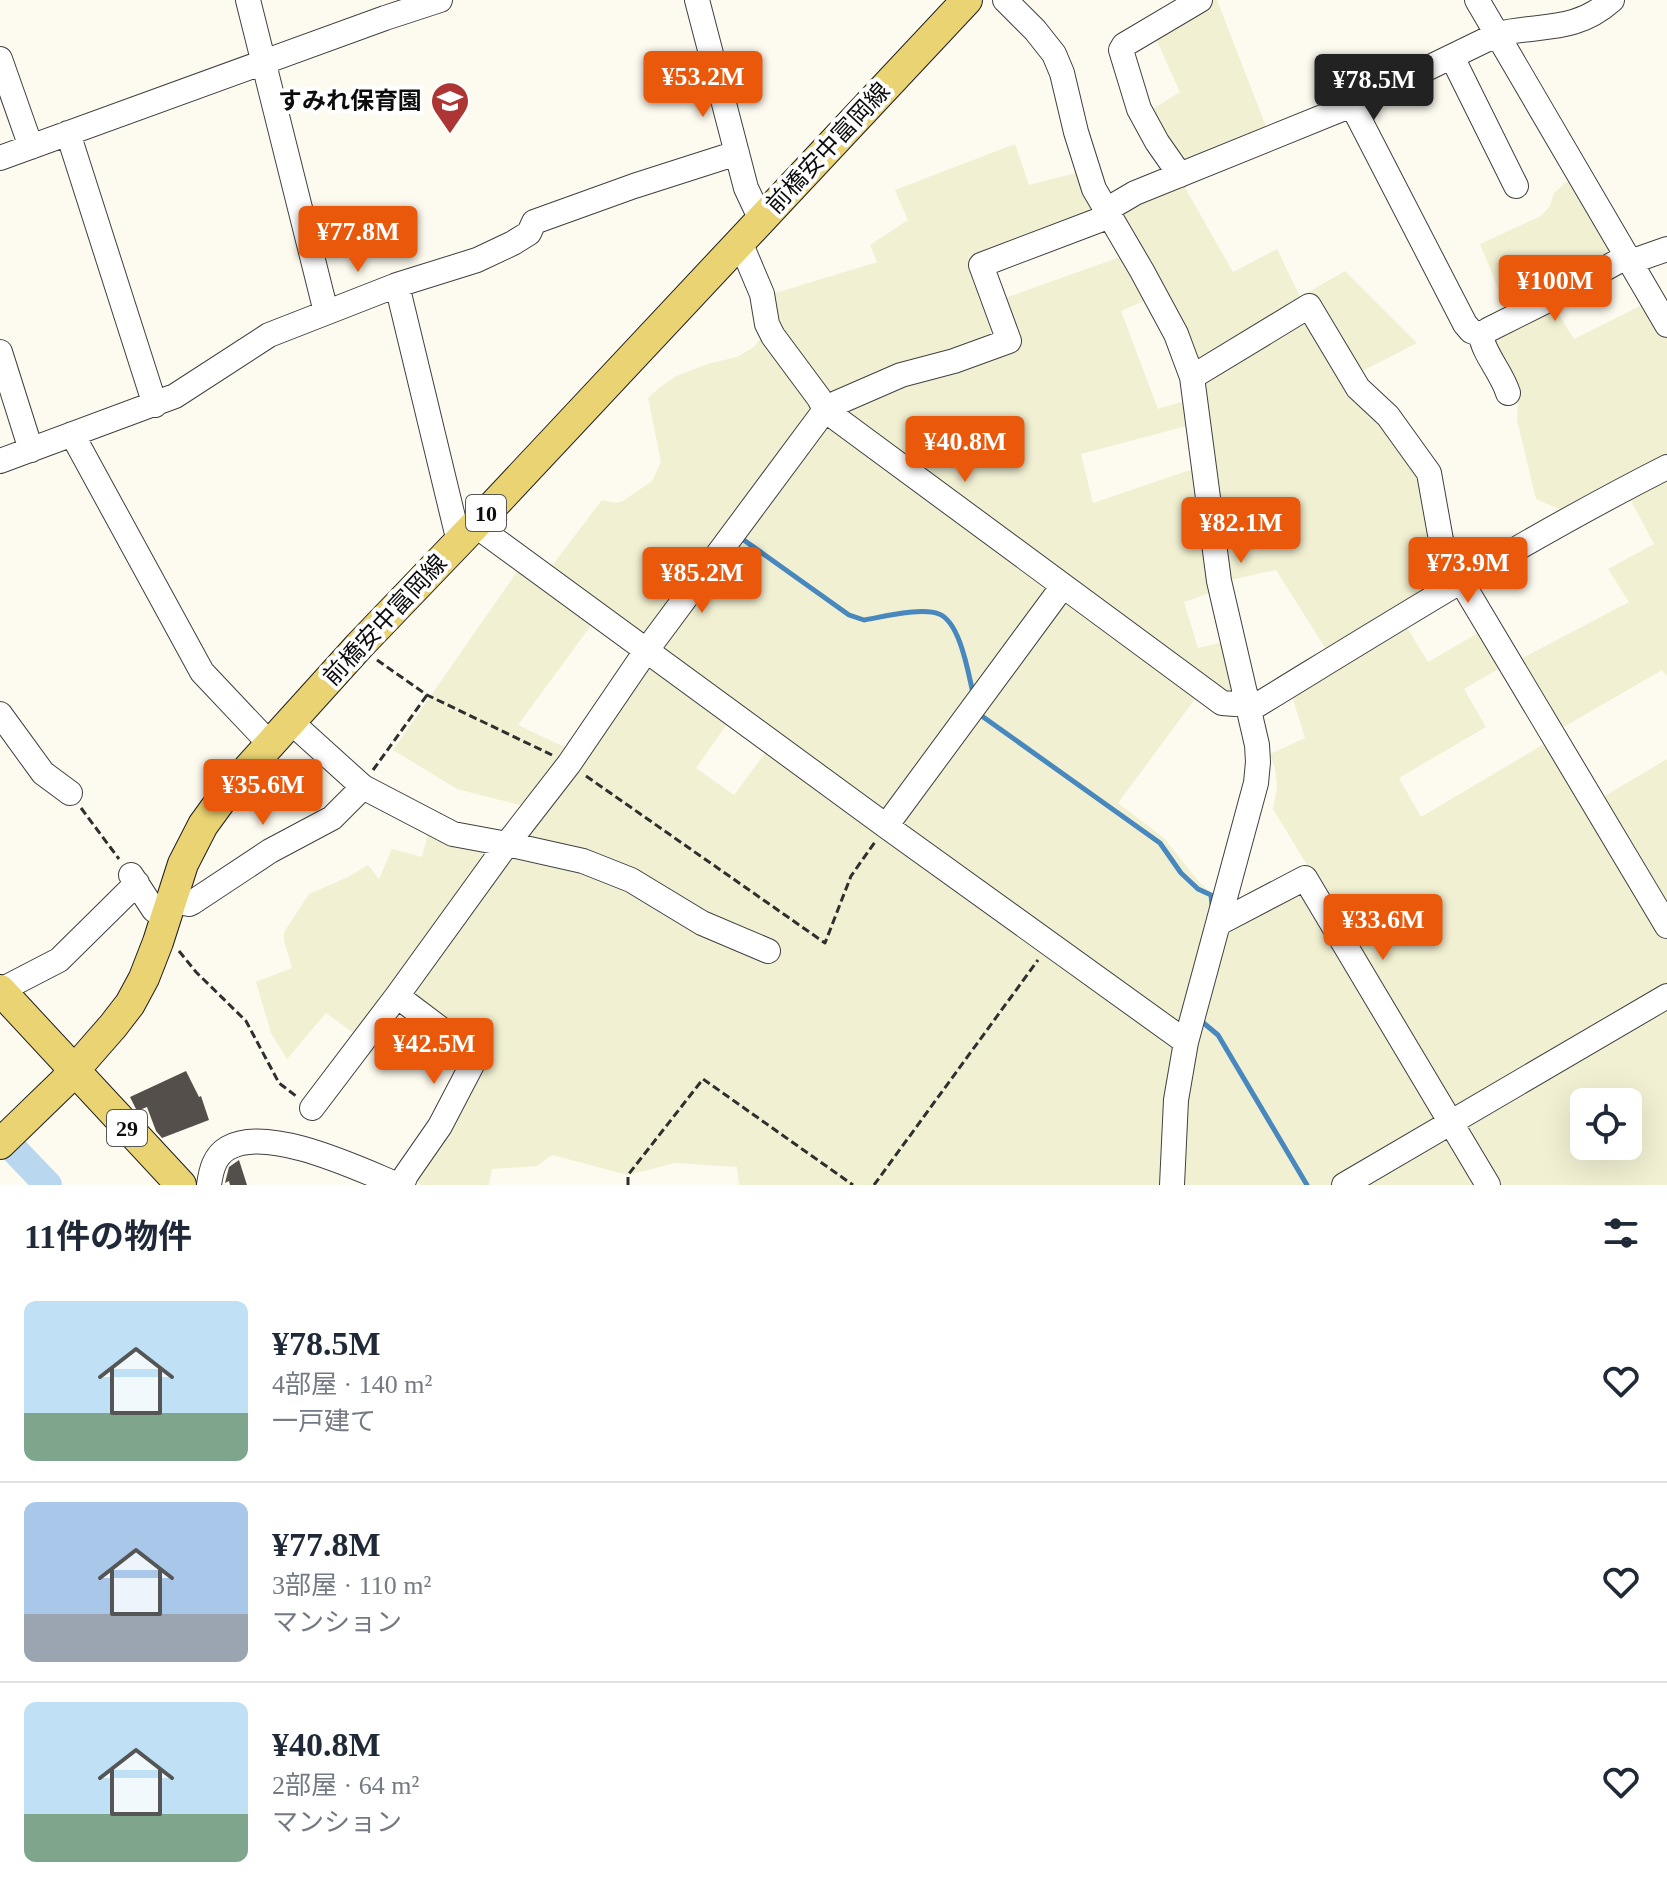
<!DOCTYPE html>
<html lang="ja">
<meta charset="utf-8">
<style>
:root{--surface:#fff;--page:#f6f6f7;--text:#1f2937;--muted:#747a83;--line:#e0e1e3;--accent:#ea580c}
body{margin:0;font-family:"Times New Roman","Noto Sans JP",serif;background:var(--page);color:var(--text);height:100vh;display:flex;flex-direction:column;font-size:30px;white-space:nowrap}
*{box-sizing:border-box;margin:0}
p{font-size:26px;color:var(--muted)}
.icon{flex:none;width:44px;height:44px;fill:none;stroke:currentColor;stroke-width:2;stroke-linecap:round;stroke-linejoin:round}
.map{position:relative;height:1185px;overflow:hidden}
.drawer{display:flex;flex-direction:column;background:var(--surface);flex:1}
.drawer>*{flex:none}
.tools{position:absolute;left:1570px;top:1088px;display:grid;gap:16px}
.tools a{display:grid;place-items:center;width:72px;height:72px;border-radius:12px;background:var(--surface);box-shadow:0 8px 32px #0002;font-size:40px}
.price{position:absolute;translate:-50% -68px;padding:0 18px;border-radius:8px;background:var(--accent);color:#fff;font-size:26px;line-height:52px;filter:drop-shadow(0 2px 4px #0008)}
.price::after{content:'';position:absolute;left:50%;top:48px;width:24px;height:18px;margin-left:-12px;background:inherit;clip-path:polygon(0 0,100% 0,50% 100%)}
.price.on{background:#222;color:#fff}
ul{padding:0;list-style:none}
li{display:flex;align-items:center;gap:24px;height:200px;padding:0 24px}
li+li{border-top:2px solid var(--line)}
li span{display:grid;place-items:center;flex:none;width:224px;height:160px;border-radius:12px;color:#555}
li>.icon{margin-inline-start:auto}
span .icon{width:96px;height:96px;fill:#fffc;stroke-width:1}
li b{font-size:34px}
h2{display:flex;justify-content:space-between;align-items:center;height:96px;padding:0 24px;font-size:34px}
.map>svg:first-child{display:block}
.farmland{fill:#f1f0d2;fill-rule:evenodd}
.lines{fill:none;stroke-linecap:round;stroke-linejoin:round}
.stream{stroke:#4888be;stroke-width:5}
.river{stroke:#b9d8ef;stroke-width:28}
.building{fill:#554f4b}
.minor-casing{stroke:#404040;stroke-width:26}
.major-casing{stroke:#1e1e1e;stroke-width:32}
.path{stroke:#2f2f2f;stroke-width:3;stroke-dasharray:8 4;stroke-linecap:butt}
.minor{stroke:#fff;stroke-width:24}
.major{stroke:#e9d373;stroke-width:30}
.labels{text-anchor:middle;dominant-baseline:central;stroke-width:8;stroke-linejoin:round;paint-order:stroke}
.shield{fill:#fff;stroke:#565656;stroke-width:2}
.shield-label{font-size:22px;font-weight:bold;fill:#0d0d0d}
.poi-label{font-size:24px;font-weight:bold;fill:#0d0d0d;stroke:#fff;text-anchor:end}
.street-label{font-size:24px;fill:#0d0d0d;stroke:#fff}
</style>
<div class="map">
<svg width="1667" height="1185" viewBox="0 0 1667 1185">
<rect width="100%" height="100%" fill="#fdfbef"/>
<path class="farmland" d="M1210 0H1217L1267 129 1188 162 1173 158 1149 111 1180 92 1154 35Z
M1015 144 1029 185 1080 172 1099 215 977 261 991 303 1123 256 1151 298 1121 311 1158 409 1191 399 1194 424 1081 454 1093 503 1199 467 1216 591 1184 602 1198 648 1227 641 1241 697 1198 695 1118 803 1164 838 1200 883 1218 899 1184 1023 1175 1027 547 572 602 500 616 503 623 501 652 481 661 462 648 398 659 388 676 376 711 363 737 357 754 347 763 335 769 295 877 262 870 245 908 220 895 190Z
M1575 177 1613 246 1607 262 1508 313 1480 244 1541 216 1550 206 1554 193 1564 184Z
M1180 179 1233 272 1277 249 1300 297 1345 271 1417 343 1351 377 1429 473 1451 572 1399 614 1428 662 1485 629 1507 664 1464 689 1486 727 1399 778 1421 817 1549 741 1588 806 1667 759V1185H1179L1182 1100 1221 929 1318 883 1273 809 1277 788 1275 768 1270 754 1305 738 1291 693 1329 654 1276 570 1225 581 1193 362 1115 213ZM1584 1102H1628V1146H1584Z
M1551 302 1574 339 1646 303 1667 338V676L1662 670 1555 732 1515 662 1629 602 1608 569 1654 544 1621 482 1565 512 1536 499 1517 420 1518 398 1512 379 1491 334Z
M521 566 595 620 518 725 579 754 651 663 730 720 696 768 734 795 768 749 1173 1044 1178 1054 1170 1185H739L737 1167 675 1163 628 1175 552 1155 537 1166 492 1169 489 1185H422L409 1180 485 1056 396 988 359 1037 326 1013 287 1059 271 1033 256 982 292 968 284 941V932L309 894 348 877 368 865 379 879 392 849 422 857 430 825 509 849 536 809 457 789 393 750Z"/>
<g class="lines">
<path class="stream" d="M741 538 849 615 864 620C882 617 922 607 939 614 960 622 968 672 973 693
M979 714 1160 843 1181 873 1198 889 1211 895 1212 905
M1200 1020 1218 1035 1307 1185"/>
<path class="river" d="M0 1135 48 1185"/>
</g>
<path class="building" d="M186 1071 199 1097 201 1096 209 1120 162 1138 156 1131 147 1107 137 1111 130 1097Z
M239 1160 247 1185H230L229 1181 225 1183 229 1167Z"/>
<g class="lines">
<g class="minor-casing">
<path id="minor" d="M248 0 326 312
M697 0 746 188 761 220
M1005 0 1035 30 1054 54 1062 73 1076 132 1094 189 1142 271 1176 334 1192 377 1219 581 1257 745 1258 762 1256 783 1186 1042 1176 1100 1172 1185
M1477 0 1667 325
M1452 57 1516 186
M0 59 31 147
M1352 105 1465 324 1471 331 1481 335
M68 133 155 405
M0 158 385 18 440 0
M1180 175 1157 142 1139 109 1121 50 1124 45 1200 0
M1106 210 1135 193 1352 105 1498 34C1541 24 1575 33 1612 0
M740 242 762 294 767 324 773 336 819 398 825 410 1222 703 1235 704 1247 697
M1630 262 1667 249
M397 285 459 542
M0 352 31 450
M1192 377 1309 306 1358 388 1388 416 1429 473 1441 540 1461 581 1667 926
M1508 393C1502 373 1483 353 1481 335L1488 330 1548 300 1626 257
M72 434 202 672 270 744
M0 461 175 396 269 335 397 285 477 260 513 243 529 233 534 222 634 186 737 153
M475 525 886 826 1186 1042
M1249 710C1387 626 1523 540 1667 467
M0 714 43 773 70 793
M291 722 363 787 453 834 507 844 583 861 631 880 702 923 768 951
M886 826 1063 586
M131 875 154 910 166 918
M171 901 189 904 193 902 270 851 332 818 363 787
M1219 923 1305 878 1488 1185
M1 990 59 960 137 883
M397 996 474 1054 475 1059 440 1126 406 1175 402 1185
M312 1108 397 996 507 844 569 764 646 651 825 410 832 405 901 375 954 361 1009 341 981 265 1110 216
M209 1185C211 1171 214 1156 228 1148 268 1125 359 1169 398 1185
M1344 1185 1667 996"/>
</g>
<g class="major-casing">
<path id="major" d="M0 990 181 1185
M0 1144 64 1082 113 1026 130 1004 144 978 158 942 183 864 203 825 227 792 359 646 475 525 967 0"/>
</g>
<path class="path" d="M377 660 427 695 552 755
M373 770 427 695
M586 776 825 943 851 876 875 842
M81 808 119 859
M179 951 196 972 246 1021 279 1083 296 1096
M628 1185V1175L703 1079 853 1185
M874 1185 1038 960"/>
<use href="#minor" class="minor"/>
<use href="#major" class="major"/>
</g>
<defs>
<g id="school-pin" transform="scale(2)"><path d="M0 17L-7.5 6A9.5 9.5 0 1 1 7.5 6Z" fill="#ad3635" stroke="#fff"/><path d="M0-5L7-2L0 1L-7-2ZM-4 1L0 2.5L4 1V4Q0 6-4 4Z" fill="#fff"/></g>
</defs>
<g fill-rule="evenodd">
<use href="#school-pin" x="450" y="101"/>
</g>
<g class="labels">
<g class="shield">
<rect x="466" y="495" width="40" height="36" rx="6"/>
<rect x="107" y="1110" width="40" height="36" rx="6"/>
</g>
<g class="shield-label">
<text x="486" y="513">10</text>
<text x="127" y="1128">29</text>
</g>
<g class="poi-label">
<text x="422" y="101">すみれ保育園</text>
</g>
<g class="street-label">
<text transform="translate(828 148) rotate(-47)">前橋安中富岡線</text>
<text transform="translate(385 620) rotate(-47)">前橋安中富岡線</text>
</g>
</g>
</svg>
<div class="tools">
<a><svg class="icon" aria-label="locate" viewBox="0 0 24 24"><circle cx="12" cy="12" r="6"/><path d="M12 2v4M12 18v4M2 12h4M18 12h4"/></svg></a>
</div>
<b class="price" style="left:703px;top:119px">¥53.2M</b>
<b class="price on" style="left:1374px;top:122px">¥78.5M</b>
<b class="price" style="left:358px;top:274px">¥77.8M</b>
<b class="price" style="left:1555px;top:323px">¥100M</b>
<b class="price" style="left:965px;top:484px">¥40.8M</b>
<b class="price" style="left:1241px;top:565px">¥82.1M</b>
<b class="price" style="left:1468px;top:605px">¥73.9M</b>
<b class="price" style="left:702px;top:615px">¥85.2M</b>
<b class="price" style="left:263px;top:827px">¥35.6M</b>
<b class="price" style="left:1383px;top:962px">¥33.6M</b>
<b class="price" style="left:434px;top:1086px">¥42.5M</b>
</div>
<section class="drawer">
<h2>11件の物件<svg class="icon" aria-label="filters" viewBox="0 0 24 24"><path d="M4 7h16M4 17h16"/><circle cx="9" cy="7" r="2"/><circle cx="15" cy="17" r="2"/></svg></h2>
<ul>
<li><span style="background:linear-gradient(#bfe0f5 70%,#7fa58c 0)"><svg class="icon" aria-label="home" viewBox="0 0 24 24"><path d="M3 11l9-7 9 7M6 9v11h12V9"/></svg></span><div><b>¥78.5M</b><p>4部屋 · 140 m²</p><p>一戸建て</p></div><svg class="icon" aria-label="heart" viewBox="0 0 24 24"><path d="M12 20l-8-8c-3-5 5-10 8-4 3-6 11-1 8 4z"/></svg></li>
<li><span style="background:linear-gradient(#a9c7e8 70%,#9aa5b1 0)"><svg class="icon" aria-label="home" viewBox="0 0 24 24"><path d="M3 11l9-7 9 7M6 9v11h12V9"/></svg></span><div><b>¥77.8M</b><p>3部屋 · 110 m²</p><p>マンション</p></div><svg class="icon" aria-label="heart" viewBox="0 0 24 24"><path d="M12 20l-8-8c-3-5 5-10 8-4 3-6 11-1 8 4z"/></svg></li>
<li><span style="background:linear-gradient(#bfe0f5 70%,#7fa58c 0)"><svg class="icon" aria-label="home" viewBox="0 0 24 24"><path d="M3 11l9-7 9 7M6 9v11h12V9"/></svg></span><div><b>¥40.8M</b><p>2部屋 · 64 m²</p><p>マンション</p></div><svg class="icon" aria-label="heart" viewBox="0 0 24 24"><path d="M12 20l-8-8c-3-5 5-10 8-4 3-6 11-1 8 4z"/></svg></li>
</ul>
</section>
